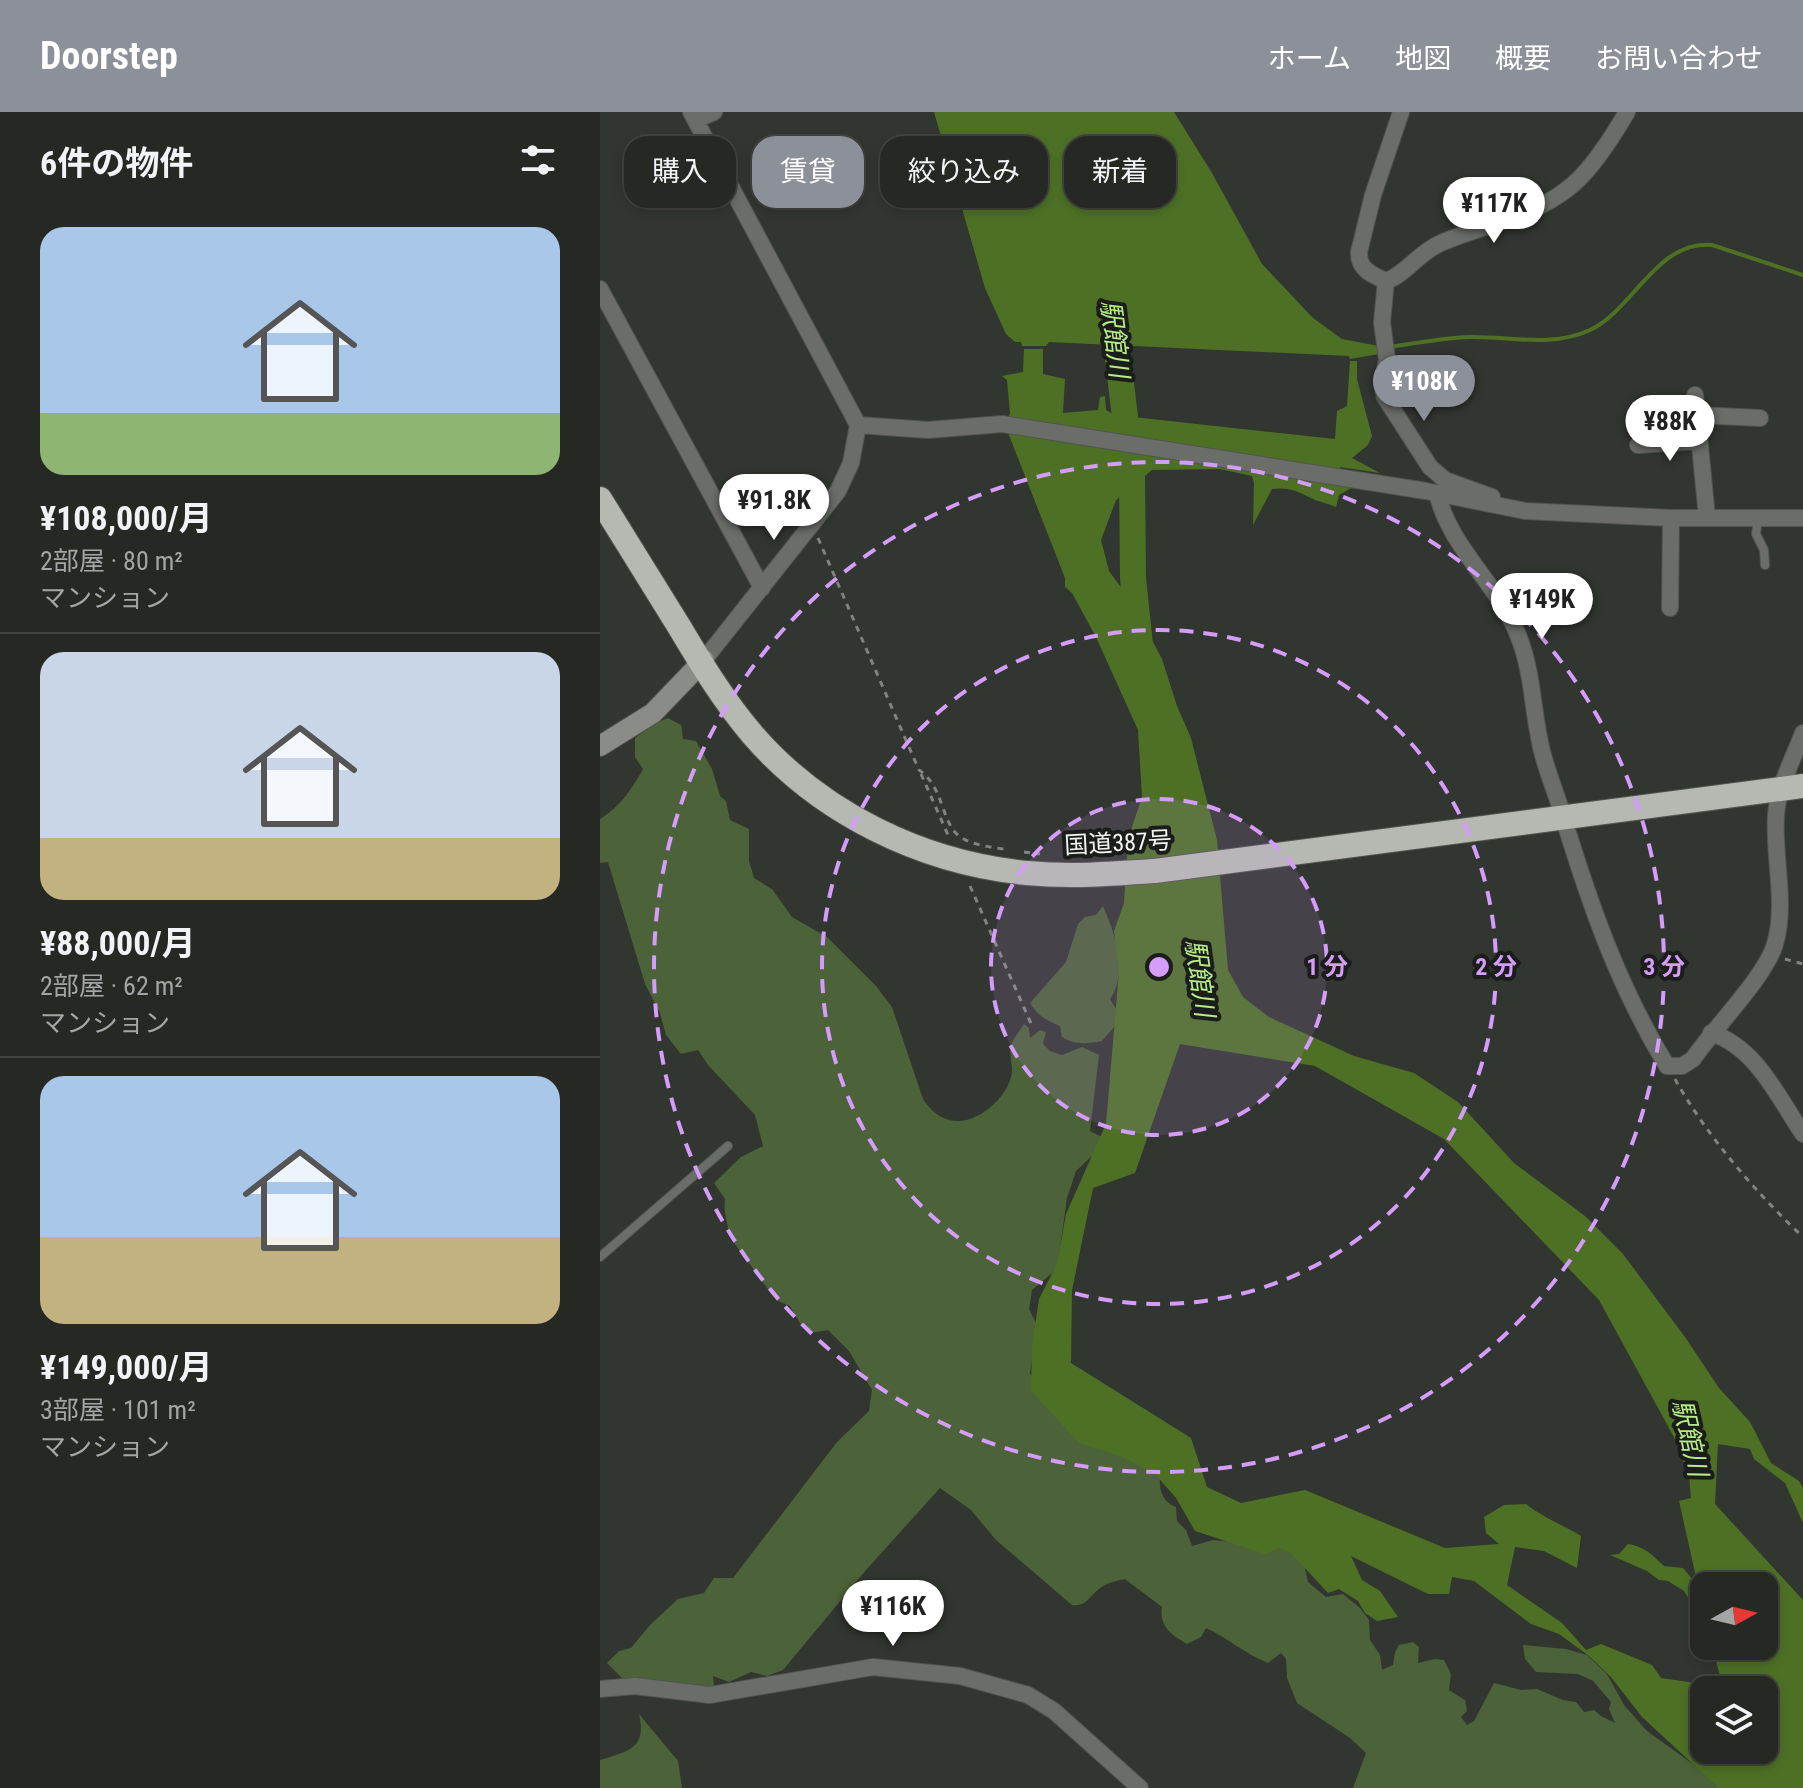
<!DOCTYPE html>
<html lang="ja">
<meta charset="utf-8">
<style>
:root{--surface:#262824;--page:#323431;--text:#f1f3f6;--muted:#a4a6a6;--line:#424441;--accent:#8c9099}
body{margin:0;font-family:"Roboto Condensed","Noto Sans JP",sans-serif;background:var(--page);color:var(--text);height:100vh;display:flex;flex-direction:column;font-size:30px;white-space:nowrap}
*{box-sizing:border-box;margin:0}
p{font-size:26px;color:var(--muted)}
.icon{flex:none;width:44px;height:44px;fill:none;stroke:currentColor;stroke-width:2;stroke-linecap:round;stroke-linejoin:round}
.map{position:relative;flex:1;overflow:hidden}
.details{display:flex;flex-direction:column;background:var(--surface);width:600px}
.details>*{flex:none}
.top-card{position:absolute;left:24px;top:24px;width:760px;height:72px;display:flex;gap:16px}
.needle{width:52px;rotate:82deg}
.buttons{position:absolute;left:1090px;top:1460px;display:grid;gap:16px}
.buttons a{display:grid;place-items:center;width:88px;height:88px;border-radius:16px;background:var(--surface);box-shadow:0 4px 12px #0003,0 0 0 2px var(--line);font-size:40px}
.price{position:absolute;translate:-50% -68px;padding:0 18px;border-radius:28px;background:#fff;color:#222;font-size:26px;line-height:52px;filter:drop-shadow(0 2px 4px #0008)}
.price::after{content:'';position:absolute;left:50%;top:48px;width:24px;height:18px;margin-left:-12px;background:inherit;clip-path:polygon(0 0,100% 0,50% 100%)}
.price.active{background:var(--accent);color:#fff}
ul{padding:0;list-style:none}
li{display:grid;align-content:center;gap:16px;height:424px;padding:0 40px}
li+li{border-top:2px solid var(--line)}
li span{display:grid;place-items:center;height:248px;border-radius:24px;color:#555}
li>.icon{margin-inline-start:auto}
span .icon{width:144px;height:144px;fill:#fffc;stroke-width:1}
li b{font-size:34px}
h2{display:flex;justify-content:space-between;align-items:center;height:96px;padding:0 40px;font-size:34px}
.chip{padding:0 28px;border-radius:24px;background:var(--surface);box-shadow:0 4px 12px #0003,0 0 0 2px var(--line);font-size:28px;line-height:72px}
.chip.active{background:var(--accent);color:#fff}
header{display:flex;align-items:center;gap:48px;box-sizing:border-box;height:112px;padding:0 40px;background:var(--accent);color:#fff}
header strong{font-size:38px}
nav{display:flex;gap:44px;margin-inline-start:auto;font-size:28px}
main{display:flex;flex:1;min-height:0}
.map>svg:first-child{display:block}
.green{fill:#4c6238}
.water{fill:#4d7025;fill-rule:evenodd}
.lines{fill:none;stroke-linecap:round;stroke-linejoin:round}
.stream{stroke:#4d7025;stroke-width:4}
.river{stroke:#4d7025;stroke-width:26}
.lane-casing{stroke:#51544f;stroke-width:10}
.street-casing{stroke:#51544f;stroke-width:18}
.secondary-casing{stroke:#51544f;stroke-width:22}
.highway-casing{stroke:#51544f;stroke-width:26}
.path{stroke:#80847e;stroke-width:3;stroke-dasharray:6 6;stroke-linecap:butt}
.lane{stroke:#6b6d69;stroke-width:8}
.street{stroke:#6b6d69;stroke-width:16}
.secondary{stroke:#898c87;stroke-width:20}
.highway{stroke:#b5b9b1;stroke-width:24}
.ring{fill:none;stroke:#d59cfb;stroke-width:4;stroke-dasharray:14 10}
.labels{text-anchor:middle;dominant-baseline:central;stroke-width:8;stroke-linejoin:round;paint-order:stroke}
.street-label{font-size:24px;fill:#f2f4f0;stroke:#1b1d1a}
.water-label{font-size:26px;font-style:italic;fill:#b7eb86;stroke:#1b1d1a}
.centre{fill:#d59cfb;stroke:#1b1d1a;stroke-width:4}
.ring-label{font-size:24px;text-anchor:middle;font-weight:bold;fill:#d59cfb;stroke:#1b1d1a;stroke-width:8;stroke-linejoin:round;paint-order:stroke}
</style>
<header>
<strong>Doorstep</strong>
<nav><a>ホーム</a><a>地図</a><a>概要</a><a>お問い合わせ</a></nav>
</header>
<main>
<section class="details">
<h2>6件の物件<svg class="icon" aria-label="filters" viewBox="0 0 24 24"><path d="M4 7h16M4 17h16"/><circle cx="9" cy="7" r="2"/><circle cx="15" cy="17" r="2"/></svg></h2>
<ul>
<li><span style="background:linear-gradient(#a9c7e8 75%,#8fb573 0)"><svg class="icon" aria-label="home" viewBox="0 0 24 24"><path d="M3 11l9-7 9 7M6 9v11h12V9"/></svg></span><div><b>¥108,000/月</b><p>2部屋 · 80 m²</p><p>マンション</p></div></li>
<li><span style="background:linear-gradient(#c9d6e8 75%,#c2b280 0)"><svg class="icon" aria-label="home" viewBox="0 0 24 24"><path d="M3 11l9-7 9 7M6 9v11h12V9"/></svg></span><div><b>¥88,000/月</b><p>2部屋 · 62 m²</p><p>マンション</p></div></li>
<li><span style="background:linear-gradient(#a9c7e8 65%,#c2b280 0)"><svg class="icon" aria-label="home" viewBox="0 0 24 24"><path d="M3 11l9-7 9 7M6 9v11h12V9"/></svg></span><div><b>¥149,000/月</b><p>3部屋 · 101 m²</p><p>マンション</p></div></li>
</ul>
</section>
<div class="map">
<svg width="1203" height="1676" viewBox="0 0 1203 1676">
<rect width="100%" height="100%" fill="#323630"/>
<path class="green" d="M68 606 81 613 83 627 96 629 112 657 120 684 126 689 130 708 149 717V749L154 766 172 777 192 805 227 825 276 874 292 895 323 987C331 999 342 1009 357 1009 381 1010 411 982 412 958 412 951 409 941 411 934 413 926 420 919 424 912L429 916 430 926 440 918 446 920 443 932 450 939 462 943 482 935 499 943 490 1019 504 1026 493 1043 476 1059 467 1086 457 1157 432 1178 429 1197 437 1213 430 1261 445 1285 560 1362C559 1377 561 1389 576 1395L577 1409 586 1418 592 1434 613 1428 643 1431 676 1426 702 1444 708 1470 726 1485 743 1482 760 1496 769 1508 770 1528 780 1543 782 1558 793 1553 795 1540 799 1533 813 1530 819 1535 818 1551 835 1547 844 1548 851 1562 849 1578 865 1588 867 1599 861 1605 867 1613 874 1609 894 1571 921 1578 937 1577 963 1588 976 1590 984 1600 994 1598 1001 1604 1015 1611 1009 1597 1011 1590 993 1569 978 1562 936 1560 925 1547 923 1533 966 1537 987 1543 1007 1562 1024 1593 1047 1619 1104 1660 1121 1676H753L766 1641 750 1626 697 1591 687 1566 686 1547 681 1541 668 1551C645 1542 628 1526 606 1516L601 1525 587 1532C571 1523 559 1514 562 1495L525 1467C516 1469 506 1471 499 1477 489 1485 486 1495 472 1493L396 1428 371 1398 340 1376 266 1458 183 1558 167 1564 151 1560 129 1570 113 1564 114 1575 109 1579 22 1566 7 1551 19 1539 31 1536 50 1513 78 1487 104 1481 114 1466H133L237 1330 269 1299 272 1278 249 1239 228 1218 210 1221 201 1213 190 1194 176 1188 129 1124C128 1110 123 1101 125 1087L114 1071 141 1045 163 1034 155 1003 108 953 98 938 81 942 66 923 60 901 45 872 8 750 0 751V707C21 694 31 678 43 657L35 645V626L53 612Z
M503 794C515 822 529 860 510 887L518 900 514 915 502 929C487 932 475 933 462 925L460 914C447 909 437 903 430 891L466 850 478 812 485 805 496 803Z
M39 1602 78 1649 82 1676H0V1648C29 1639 47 1636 39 1602Z"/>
<path class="water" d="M334 0H574L612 61 662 152 713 206 742 227 779 234V242L750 247 749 244 449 230 446 234H422L421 230H415L406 222 385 176Z
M424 237H443V262L465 267 463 301 498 298 500 285 505 284 506 298 515 303 735 327 737 299 747 294 750 249H757V267L772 324 768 333 752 346 780 361 740 355 745 370 749 369 751 376 739 383 736 395C728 391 718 390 711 386 697 379 689 375 672 377L653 413 654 371 652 364 620 357 552 358 516 388 501 428 509 459 531 489 562 547 577 594 591 626 617 728 628 858 643 885 669 905 754 944 814 961 858 990 914 1051 985 1104 1023 1142 1085 1225 1119 1276 1150 1310 1171 1351 1199 1369 1203 1376V1411L1185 1371 1154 1347 1150 1337 1118 1332 1115 1392 1203 1488V1676H1119L1042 1605 1011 1565 989 1544 959 1522 931 1512 874 1469 852 1465 849 1482H828L751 1444 762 1468 780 1479 798 1505 777 1509 765 1501 758 1489 739 1477 728 1481 691 1441 679 1436 665 1442 595 1419 576 1386 554 1361 520 1344 479 1331 431 1279 432 1234 439 1187 457 1152 466 1102 506 1012 519 859 514 819 524 791 528 727 542 685 538 618 496 525 472 481 465 475V466L405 313 410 301 407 268 402 264 423 260ZM580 932 715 954 844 1027 999 1188 1075 1327 1089 1364 1091 1386 1079 1389 1098 1474 1083 1456 1064 1454C1052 1443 1046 1435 1028 1432L1019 1442 1010 1443 1047 1459 1059 1468 1068 1469 1084 1479 1104 1513V1474H1164V1534H1112L1123 1575 1061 1566 1052 1553 1001 1532 986 1538 962 1511 907 1473 915 1435 944 1439 977 1456 981 1424C963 1413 942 1405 926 1392L904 1393 884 1405 886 1421 899 1432 845 1436 705 1378 641 1391 607 1375 591 1326 471 1251 472 1178 493 1076 535 1061ZM1104 1578H1164V1638H1104Z"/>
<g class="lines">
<path class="stream" d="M790 235C816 231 843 226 869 225 910 224 951 236 990 218 1034 197 1057 128 1112 133L1203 163"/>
<path class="river" d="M512 197 532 363 533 466 540 533"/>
<g class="lane-casing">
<path id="lane" d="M1158 405 1156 422 1164 438 1165 453
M0 1145 128 1034"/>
</g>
<g class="street-casing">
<path id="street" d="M91 0 258 313 251 351 238 379 104 548
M801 0 773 83 759 140C758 157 772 163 786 169 805 163 819 140 841 131 882 113 930 106 966 78 989 62 1013 24 1027 0
M96 8 114 0
M786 169 782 210 787 248 782 271 784 284 830 355 845 368 892 385
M0 177 162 476
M1095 283 1107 405
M1097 303 1160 306
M258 313 328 318 402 312 826 379 925 399 1071 406H1203
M1038 333 1099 329
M837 381C850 436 898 472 918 523 934 562 932 603 943 643 948 662 956 681 962 701 989 790 1018 874 1067 954H1082L1093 947C1113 917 1166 864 1175 832 1187 790 1173 745 1176 703 1178 675 1193 647 1203 621
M1070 496 1071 406
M1111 921C1156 935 1178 985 1203 1022
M0 1577 35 1574 110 1583 273 1555 360 1564 428 1583 454 1599 540 1676"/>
</g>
<g class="secondary-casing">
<path id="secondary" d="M0 634 53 601 104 548"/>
</g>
<g class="highway-casing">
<path id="highway" d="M0 387C27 430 53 473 80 516 102 553 124 589 152 622 221 702 323 751 427 761 470 765 512 762 555 759L1203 674"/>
</g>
<path class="path" d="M218 426 319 658C344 675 341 710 359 724 372 734 393 735 409 738
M321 662 348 723
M424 740 440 742
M370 774 433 916
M1185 847 1203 852
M1075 967C1106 1023 1157 1082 1203 1125"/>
<use href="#lane" class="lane"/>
<use href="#street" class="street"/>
<use href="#secondary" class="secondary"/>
<use href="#highway" class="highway"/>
</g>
<circle cx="559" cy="855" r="168" fill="#d59cfb" fill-opacity=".12"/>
<g class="ring">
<circle cx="559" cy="855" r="168"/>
<circle cx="559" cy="855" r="337"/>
<circle cx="559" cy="855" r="505"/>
</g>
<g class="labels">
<g class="street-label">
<text transform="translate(518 731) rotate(-3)">国道387号</text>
</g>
<g class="water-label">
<text transform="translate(515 227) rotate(83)">駅館川</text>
<text transform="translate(600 866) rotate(82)">駅館川</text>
<text transform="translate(1090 1326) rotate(77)">駅館川</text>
</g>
</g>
<circle cx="559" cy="855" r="12" class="centre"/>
<g class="ring-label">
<text x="727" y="863">1 分</text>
<text x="896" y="863">2 分</text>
<text x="1064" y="863">3 分</text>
</g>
</svg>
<div class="buttons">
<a><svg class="needle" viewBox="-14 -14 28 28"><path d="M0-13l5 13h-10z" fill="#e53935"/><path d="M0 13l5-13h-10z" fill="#a4a6a6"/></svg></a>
<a><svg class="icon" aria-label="layers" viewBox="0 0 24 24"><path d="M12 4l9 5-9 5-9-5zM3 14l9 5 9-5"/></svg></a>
</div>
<b class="price" style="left:894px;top:133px">¥117K</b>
<b class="price active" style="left:824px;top:311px">¥108K</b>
<b class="price" style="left:1070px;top:351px">¥88K</b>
<b class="price" style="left:174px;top:430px">¥91.8K</b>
<b class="price" style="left:942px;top:529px">¥149K</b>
<b class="price" style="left:293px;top:1536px">¥116K</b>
<div class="top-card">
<a class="chip">購入</a>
<a class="chip active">賃貸</a>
<a class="chip">絞り込み</a>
<a class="chip">新着</a>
</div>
</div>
</main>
